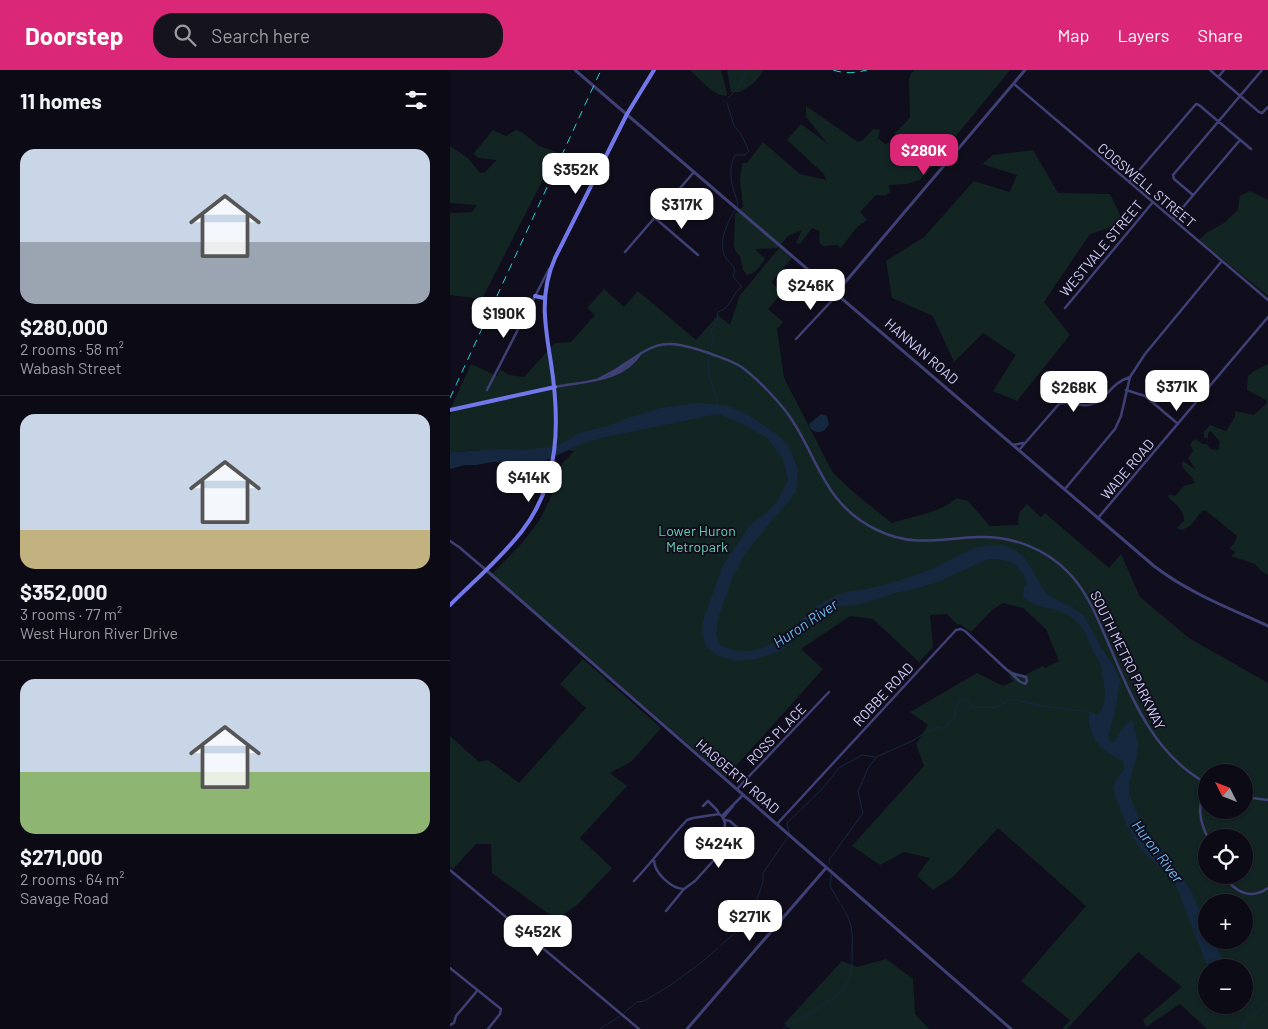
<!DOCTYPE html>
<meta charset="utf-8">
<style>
:root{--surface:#0c0a15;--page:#15131e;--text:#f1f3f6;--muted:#9a9aa0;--line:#2c2b34;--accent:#db2777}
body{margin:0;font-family:Barlow,sans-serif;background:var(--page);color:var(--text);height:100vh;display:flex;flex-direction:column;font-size:19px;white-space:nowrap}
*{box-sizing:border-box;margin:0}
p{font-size:16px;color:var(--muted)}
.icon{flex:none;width:28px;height:28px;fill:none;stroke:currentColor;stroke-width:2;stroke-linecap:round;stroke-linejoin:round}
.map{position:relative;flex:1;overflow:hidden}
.details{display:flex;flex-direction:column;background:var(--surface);width:450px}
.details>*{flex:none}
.needle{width:32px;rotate:312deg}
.controls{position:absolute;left:748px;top:694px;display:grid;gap:10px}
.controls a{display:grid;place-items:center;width:55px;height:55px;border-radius:50%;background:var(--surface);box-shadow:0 1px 4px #0004,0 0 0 1px var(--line);font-size:25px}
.price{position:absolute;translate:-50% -42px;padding:0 11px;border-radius:10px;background:#fff;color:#222;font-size:16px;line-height:32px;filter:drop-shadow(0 1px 2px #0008)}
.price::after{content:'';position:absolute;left:50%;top:30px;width:15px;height:11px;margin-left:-8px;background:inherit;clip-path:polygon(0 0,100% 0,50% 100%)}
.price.on{background:var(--accent);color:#fff}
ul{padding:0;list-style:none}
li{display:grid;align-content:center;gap:10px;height:265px;padding:0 20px}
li+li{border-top:1px solid var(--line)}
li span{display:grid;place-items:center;height:155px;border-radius:15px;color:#555}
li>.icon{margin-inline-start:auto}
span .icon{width:90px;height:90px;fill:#fffc;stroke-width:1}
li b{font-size:21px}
h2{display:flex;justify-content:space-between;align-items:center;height:60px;padding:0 20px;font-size:21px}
header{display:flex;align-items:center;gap:30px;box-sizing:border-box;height:70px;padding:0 25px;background:var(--accent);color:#fff}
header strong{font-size:24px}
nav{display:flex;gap:28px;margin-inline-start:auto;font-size:18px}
.search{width:350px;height:45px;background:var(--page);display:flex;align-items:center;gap:12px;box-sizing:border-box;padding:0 18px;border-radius:20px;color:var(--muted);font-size:19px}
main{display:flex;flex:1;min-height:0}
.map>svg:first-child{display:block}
.green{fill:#122523;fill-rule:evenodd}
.water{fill:#15283f}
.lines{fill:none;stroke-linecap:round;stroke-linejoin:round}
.stream{stroke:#15283f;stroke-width:1}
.minor{stroke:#3f4075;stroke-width:2.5}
.tertiary{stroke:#3f4075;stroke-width:3}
.secondary{stroke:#7377ec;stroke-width:4}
.rail{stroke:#1ecfd6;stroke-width:1;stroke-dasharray:8 6;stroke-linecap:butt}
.labels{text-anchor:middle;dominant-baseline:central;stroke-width:4;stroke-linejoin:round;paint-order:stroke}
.street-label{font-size:14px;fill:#d2d0f8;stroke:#100e1c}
.park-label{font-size:14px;fill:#66ceae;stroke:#100e1c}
.water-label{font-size:15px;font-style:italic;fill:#6bb7eb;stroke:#100e1c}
</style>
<header>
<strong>Doorstep</strong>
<div class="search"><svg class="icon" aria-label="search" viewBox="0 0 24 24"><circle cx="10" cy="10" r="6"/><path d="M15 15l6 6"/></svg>Search here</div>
<nav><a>Map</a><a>Layers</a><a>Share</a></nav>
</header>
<main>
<section class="details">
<h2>11 homes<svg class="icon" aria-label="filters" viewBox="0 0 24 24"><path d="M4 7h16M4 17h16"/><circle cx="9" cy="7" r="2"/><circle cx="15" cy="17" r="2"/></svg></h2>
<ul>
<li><span style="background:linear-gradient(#c9d6e8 60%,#9aa5b1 0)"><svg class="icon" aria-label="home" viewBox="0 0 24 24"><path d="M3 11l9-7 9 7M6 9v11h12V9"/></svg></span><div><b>$280,000</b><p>2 rooms · 58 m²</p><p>Wabash Street</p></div></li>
<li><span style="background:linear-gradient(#c9d6e8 75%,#c2b280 0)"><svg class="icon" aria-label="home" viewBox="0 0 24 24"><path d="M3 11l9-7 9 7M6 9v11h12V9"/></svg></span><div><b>$352,000</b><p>3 rooms · 77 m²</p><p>West Huron River Drive</p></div></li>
<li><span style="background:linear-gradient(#c9d6e8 60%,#8fb573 0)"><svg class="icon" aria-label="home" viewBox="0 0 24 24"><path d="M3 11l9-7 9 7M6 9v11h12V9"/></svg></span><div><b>$271,000</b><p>2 rooms · 64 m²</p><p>Savage Road</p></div></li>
</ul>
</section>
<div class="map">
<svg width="818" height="959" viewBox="0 0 818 959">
<rect width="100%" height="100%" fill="#100e1c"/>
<path class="green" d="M240 0H271L277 24 276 26C262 25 250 9 240 0Z
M277 0H313C309 10 299 17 290 22H281Z
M465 0H560L470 110 457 114 439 115 440 122 435 126 426 125 410 142 417 150 407 157 391 178 387 175 373 176 369 172 370 161 362 158 350 174 346 173 352 160 338 166 328 178 305 179 315 189C310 197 306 203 297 205L293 200 290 186 286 182 284 176 285 144 293 137 290 110 292 93H297L313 72 350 104 376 110 374 104 337 70 351 54 378 74 356 47V36L408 72 413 70 423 59 430 60 428 68 435 74 440 72 446 62 460 48 459 9 461 3Z
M43 60 56 66 66 60 72 62 89 76 107 82 32 229 0 225V143L22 142 27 135 0 133V76L18 88 30 103 35 102 47 90 29 88 23 84Z
M583 80 608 123 660 124 674 153 640 164 594 232 620 265 567 331 543 321 566 285 533 263 504 292 483 246 442 228 436 191 474 167 524 111 560 122 567 105 532 94 543 85Z
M800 121 818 130V226L749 170 756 163 774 153 788 140 790 126Z
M330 177 342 188 323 210 322 213 333 222 318 239 333 252 327 259 334 308 383 403 409 427 442 453C459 447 494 442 506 428L518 431 540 456 568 455 569 443 577 434 591 447 595 443 659 498 671 484 690 527 739 568 818 613V959H757L730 934 696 957 693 950 732 917 688 882 617 959H612L620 950 571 911 636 836 548 758 503 807 483 820 467 806 480 788 454 782 430 795 402 776 474 696 466 674 478 655 460 642 527 603 553 616 564 611 559 606 560 604 558 602 560 599 571 607 593 596 595 598 609 591 596 559 573 538 553 533 542 540 521 562 510 554 508 555 497 544 480 545 483 577 469 592 423 549 400 546 351 579 373 599 276 707 42 504 72 473 89 451 101 427 112 394 124 381H120V369C88 391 36 375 0 383V346L4 337 1 338 21 294 47 306 50 299 59 305 74 307 105 273 121 272 145 245 137 238 154 219 174 237 188 221 246 270 268 245 280 255 290 225ZM756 702H794V740H756ZM756 768H794V805H756ZM756 832H794V870H756ZM756 898H794V935H756Z
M818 294V505L810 500 805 494 781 486 785 482 780 479V477L784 474 787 466 755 440 752 441 740 456 732 460 727 458 734 451C734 440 726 434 718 427L719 424 725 426 734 416 745 413C742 405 735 403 731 394L733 391 746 400 738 388 743 381 740 374 745 369 753 374H757L760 379 768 380 770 372 761 361 758 363V368H754V362L760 355 776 361 785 347V341L804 345 817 333 816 330 797 320 798 306 804 301Z
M133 589 211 658 182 691 160 703 177 716 130 768 162 798 127 835 106 849 42 803 41 774H26L3 799 0 796V666L29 692 38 690 69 713 136 638 110 614Z
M436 889 463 909 465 944 479 959H340L334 954 392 891 407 897Z"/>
<path class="water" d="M246 333 276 335 300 346 324 362 339 376 348 400 346 422 296 482 282 509 268 548 266 565 270 575C313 596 338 560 367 536 373 532 381 528 387 525 397 521 407 521 417 519 437 514 463 507 482 499 503 490 522 474 546 475 576 477 579 497 593 518 599 527 611 533 621 536L624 539 634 546 653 580 665 598 670 611 665 642 658 666 661 672H665C669 664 673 654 682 650L689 676 679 715V724L690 751 731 805 743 825 756 853V870H764L774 893 780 897H761L756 893 725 813C714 798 698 789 687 774 676 757 668 736 663 717L667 708 674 700V692C667 687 659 685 653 679 644 672 635 653 640 642L648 645C658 632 655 620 652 604 652 601 652 597 650 593 649 590 646 587 644 583 636 565 635 555 616 544 602 536 585 539 573 527L574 518 577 513 573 504 563 493 549 489H538L490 511 472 517 449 522 411 534 387 537 348 564 333 580 306 589 285 591 269 586 257 578 252 563 253 551 272 497 300 455 316 443 327 432 338 410 333 389 317 368 297 356 268 344 151 368 134 373 88 394 70 391 42 392 26 395H15L0 399V383L2 382 52 379 73 380 107 376 129 363 158 356 178 348 211 338Z
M371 344 377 346 379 355C373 363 368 365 360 358L359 354Z"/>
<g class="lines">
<path class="stream" d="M278 28 289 17 297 0
M277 33 284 56 291 64 299 81 295 85H285C277 101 282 117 288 133L287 137
M261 280 263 269 261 260 266 255 268 242C283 237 281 223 292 217L283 207 285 200C282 194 279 193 276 188 267 175 277 152 285 140
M259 287 258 301 268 334
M640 522 649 517
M621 536 632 527
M339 763 337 753 373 718 389 698 412 685 426 687 462 671 478 661H483L488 657 494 660 499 652 505 648V638L511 629 517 628 522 637C530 639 538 636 546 638L558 630H567L593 636 639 642
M380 794 379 790 413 743 408 722 418 698 426 688
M382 798 380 816 389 832
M289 859 303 840 313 812V803L338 767
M271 875 286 862
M174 943 187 932 194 931 221 915 253 891 268 878
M150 959 170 946
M333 959C354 944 394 930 401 903 403 896 402 887 402 880 403 860 402 852 391 835
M792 959 795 952 818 933"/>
<path class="minor" d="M760 0 809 42 812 43 818 37
M769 6 774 0
M564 14 818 230
M679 112 746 34 749 35 801 79
M743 125 724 109 723 105 812 0
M205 148 248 185
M723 149 790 70
M175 182 244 102
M615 238 703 132
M346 269 388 224
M161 305 183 290
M149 309C155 305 161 303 167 299 208 272 210 267 259 283 269 287 280 290 290 296 305 306 332 334 342 350 370 393 375 435 427 460 464 478 491 468 529 467 563 466 596 479 619 503 635 520 644 540 653 561 678 617 698 681 756 713
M105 317C136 311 172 312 191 283
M37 320 99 199
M676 320 695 326 728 354
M563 375 573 373
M569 380 609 334C621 330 633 339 645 333 660 326 659 314 680 307
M615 419 665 359 671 346 680 307 695 284 771 192
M648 448 818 247
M0 471 9 477 36 500
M756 718C747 736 749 750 758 768
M287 719 379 622
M794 727 818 730
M253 736 258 731 267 740 269 744
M272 746 293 725
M274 747 283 736
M275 750 280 751 290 760 286 764
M327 754 506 560 511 559 515 561 556 599 561 603 576 607 577 611 575 614 569 611 561 603
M204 790C204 803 222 819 234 819
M0 800 189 959
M773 805C784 821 800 831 818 818
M184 811C203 791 218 770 237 750L243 748 269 744 272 746
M216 841 234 819 245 811 273 780 275 753 272 746
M0 898 51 939 50 944 38 959
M0 955 4 953 6 946 27 921"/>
<path class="tertiary" d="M125 0 704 496C739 523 779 538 818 556
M386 223 575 0
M36 500 561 959
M237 959 376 798"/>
<path class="secondary" d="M85 226 94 228
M0 340 105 317
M0 535C24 511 51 488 72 461 110 412 110 352 101 293 95 256 89 224 105 188L177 44 204 0"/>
<path class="rail" d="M383 0C395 4 405 3 417 0
M0 328 151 0"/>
</g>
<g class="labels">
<g class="street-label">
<text transform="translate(697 115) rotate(40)">COGSWELL STREET</text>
<text transform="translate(651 178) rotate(-50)">WESTVALE STREET</text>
<text transform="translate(472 281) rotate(41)">HANNAN ROAD</text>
<text transform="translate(677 399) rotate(-50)">WADE ROAD</text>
<text transform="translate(678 590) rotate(64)">SOUTH METRO PARKWAY</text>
<text transform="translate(433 624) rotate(-47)">ROBBE ROAD</text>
<text transform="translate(326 664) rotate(-46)">ROSS PLACE</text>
<text transform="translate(288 706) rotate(41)">HAGGERTY ROAD</text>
</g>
<g class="park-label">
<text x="247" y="460">Lower Huron<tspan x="247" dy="16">Metropark</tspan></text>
</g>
<g class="water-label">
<text transform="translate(355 553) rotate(-34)">Huron River</text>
<text transform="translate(708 781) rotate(53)">Huron River</text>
</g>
</g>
</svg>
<div class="controls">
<a><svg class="needle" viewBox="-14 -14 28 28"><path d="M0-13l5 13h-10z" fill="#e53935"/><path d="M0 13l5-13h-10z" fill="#9a9aa0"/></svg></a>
<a><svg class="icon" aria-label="locate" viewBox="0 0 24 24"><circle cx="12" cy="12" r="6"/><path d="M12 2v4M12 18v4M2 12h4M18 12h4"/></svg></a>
<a>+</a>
<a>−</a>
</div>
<b class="price on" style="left:474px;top:106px">$280K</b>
<b class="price" style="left:126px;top:125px">$352K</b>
<b class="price" style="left:232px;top:160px">$317K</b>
<b class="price" style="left:361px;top:241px">$246K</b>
<b class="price" style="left:54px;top:269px">$190K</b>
<b class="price" style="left:727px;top:342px">$371K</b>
<b class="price" style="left:624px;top:343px">$268K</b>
<b class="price" style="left:79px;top:433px">$414K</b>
<b class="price" style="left:269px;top:799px">$424K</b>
<b class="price" style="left:300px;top:872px">$271K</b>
<b class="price" style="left:88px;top:887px">$452K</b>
</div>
</main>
